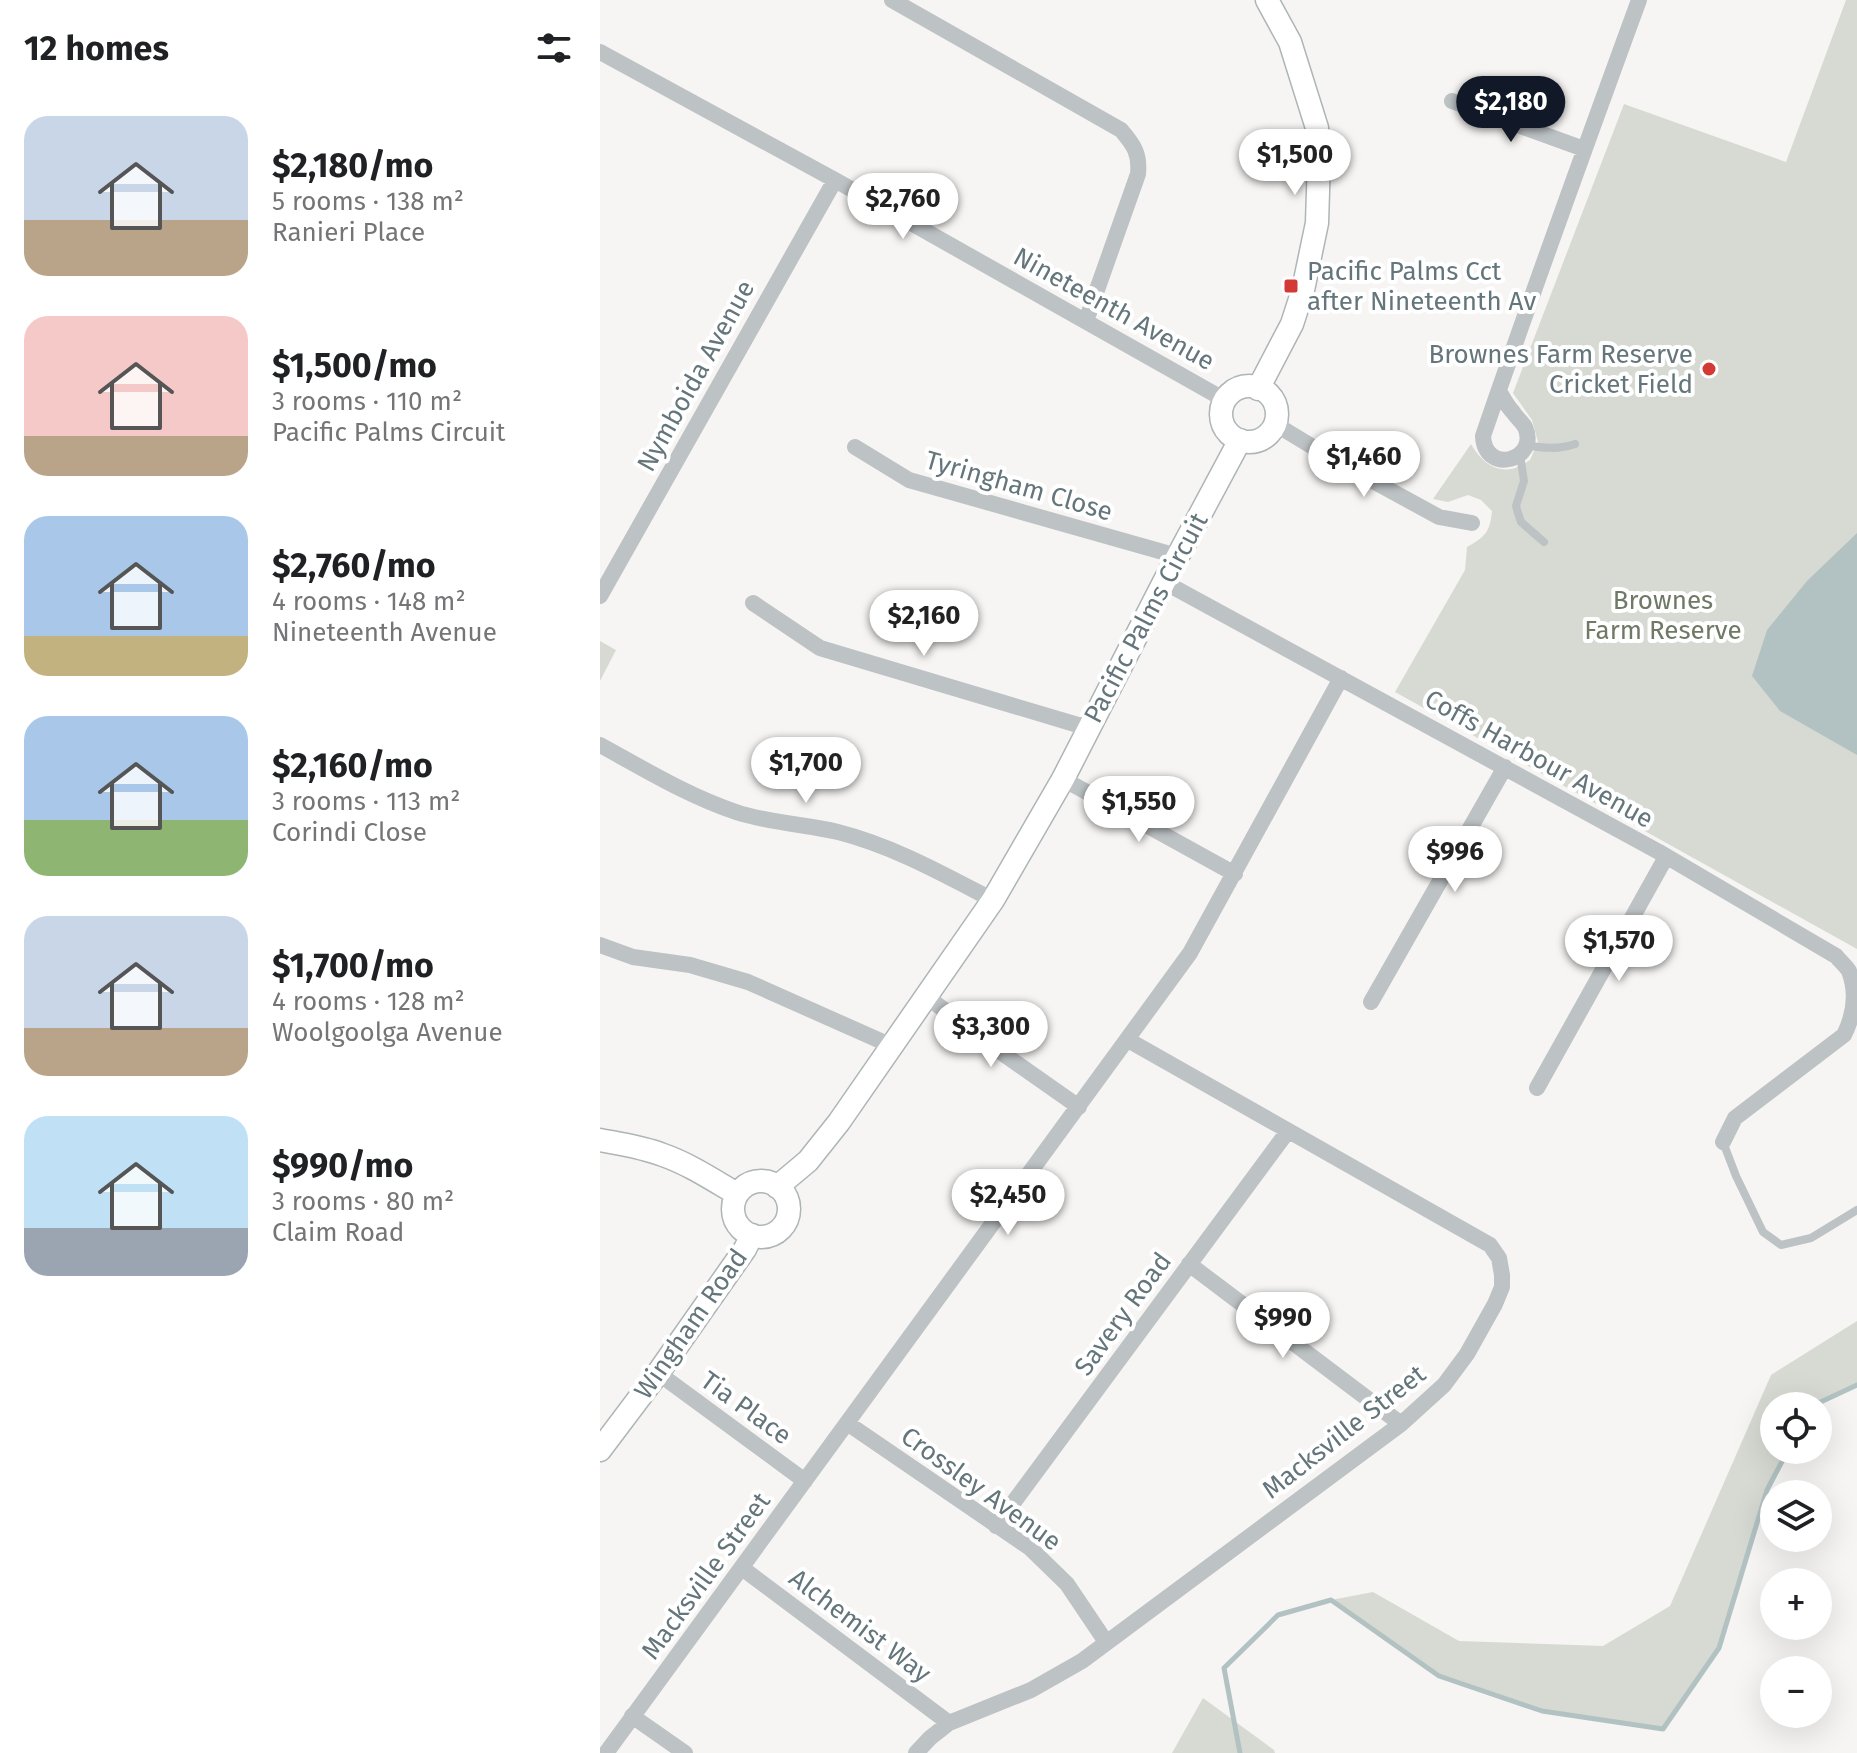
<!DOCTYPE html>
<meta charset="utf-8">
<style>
:root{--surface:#fff;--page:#f2f2f2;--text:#202124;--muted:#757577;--accent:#111827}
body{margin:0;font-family:"Fira Sans",sans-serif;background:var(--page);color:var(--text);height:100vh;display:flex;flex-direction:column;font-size:30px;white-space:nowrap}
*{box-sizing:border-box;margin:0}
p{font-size:26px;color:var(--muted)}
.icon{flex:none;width:44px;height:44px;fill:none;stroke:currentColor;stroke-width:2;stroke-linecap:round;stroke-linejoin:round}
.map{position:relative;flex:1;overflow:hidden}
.sheet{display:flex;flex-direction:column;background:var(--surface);width:600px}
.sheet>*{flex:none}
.buttons{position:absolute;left:1160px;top:1392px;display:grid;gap:16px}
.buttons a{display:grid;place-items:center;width:72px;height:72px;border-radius:50%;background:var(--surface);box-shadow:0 8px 32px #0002;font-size:40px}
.price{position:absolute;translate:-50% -68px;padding:0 18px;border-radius:28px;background:#fff;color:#222;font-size:26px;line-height:52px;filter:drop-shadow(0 2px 4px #0008)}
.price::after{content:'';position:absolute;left:50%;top:48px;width:24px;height:18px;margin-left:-12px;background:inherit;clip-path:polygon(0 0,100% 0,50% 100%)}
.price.current{background:var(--accent);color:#fff}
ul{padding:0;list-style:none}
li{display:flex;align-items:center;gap:24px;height:200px;padding:0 24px}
li span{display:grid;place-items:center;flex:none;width:224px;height:160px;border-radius:24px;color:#555}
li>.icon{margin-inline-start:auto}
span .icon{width:96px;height:96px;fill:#fffc;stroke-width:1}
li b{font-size:34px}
h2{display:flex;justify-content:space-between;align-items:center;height:96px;padding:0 24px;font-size:34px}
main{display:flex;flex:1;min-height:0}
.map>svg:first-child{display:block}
.green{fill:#d7dad2}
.water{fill:#b2c2c2}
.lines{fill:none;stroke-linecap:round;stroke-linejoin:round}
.stream{stroke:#b2c2c2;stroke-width:5}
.secondary-casing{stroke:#adb5b7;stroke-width:25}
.lane{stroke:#bdc2c4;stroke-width:8}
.street{stroke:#bdc2c4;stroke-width:16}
.secondary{stroke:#fff;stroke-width:22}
.poi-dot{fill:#d33935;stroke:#fff;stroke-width:3}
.labels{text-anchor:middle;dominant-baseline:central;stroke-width:8;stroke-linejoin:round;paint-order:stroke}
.poi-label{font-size:26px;fill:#64767b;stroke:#fff;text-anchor:start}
.street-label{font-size:26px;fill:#64767b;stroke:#fff}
.park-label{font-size:26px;fill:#6e7966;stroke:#fff}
</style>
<main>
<section class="sheet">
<h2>12 homes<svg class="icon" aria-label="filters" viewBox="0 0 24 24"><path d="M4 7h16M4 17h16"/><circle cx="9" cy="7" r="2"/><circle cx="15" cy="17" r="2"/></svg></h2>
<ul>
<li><span style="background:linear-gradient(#c9d6e8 65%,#b9a48a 0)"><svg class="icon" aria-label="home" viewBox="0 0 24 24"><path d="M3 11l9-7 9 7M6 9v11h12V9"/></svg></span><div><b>$2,180/mo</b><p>5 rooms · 138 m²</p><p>Ranieri Place</p></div></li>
<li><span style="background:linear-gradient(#f6c9c9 75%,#b9a48a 0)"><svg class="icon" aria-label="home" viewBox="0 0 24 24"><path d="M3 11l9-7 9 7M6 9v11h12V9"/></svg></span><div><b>$1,500/mo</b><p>3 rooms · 110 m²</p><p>Pacific Palms Circuit</p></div></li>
<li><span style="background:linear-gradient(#a9c7e8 75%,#c2b280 0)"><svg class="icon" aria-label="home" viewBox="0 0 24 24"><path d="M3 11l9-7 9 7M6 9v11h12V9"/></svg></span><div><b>$2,760/mo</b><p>4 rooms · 148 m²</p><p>Nineteenth Avenue</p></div></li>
<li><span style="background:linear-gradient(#a9c7e8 65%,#8fb573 0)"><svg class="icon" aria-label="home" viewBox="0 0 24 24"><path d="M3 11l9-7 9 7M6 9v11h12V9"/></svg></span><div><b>$2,160/mo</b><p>3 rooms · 113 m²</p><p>Corindi Close</p></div></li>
<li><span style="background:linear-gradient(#c9d6e8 70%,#b9a48a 0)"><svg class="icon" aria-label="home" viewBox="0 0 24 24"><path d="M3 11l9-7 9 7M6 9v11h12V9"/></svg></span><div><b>$1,700/mo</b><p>4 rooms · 128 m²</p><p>Woolgoolga Avenue</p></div></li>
<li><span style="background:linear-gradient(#bfe0f5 70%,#9aa5b1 0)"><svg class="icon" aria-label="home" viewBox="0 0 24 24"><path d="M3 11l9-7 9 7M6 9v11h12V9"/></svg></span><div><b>$990/mo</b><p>3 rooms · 80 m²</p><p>Claim Road</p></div></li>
</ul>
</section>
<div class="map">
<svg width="1257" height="1753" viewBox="0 0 1257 1753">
<rect width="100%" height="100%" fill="#f6f5f3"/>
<path class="green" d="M1246 0H1257V949L795 692 865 570 867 547C885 537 890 532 892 511L881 500 868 495 848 502 833 499 871 444C879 458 892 472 911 469 917 468 925 463 930 460L938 442 932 420 913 393 1024 104 1186 162Z
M0 641 16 650 0 681Z
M1257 1321V1385L1212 1406H1174V1450H1188L1167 1490 1119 1648 1063 1729 942 1711 839 1676 731 1600 773 1592 859 1641 1003 1646 1070 1606 1171 1375Z
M603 1698 674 1750 675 1753H572Z"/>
<path class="water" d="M1257 533V755L1180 711 1152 676 1167 630 1207 581Z"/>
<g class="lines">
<path class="stream" d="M1212 1406 1257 1385
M640 1753 624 1668 678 1615 731 1600 839 1676 942 1711 1063 1729 1119 1648 1167 1490 1188 1450"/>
<g class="secondary-casing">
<path id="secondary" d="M621 414a28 28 0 1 1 56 0a28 28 0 1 1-56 0Z
M658 389 692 324 703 290 717 223 718 191 719 147 717 128 690 42 667 0
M0 1140C21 1144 43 1147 63 1155 89 1164 113 1180 137 1194
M133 1209a28 28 0 1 1 56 0a28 28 0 1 1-56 0Z
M177 1187 208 1161 239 1122 393 900 463 779 564 582 640 440
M0 1450 58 1373 145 1249 152 1235"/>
</g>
<path class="lane" d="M926 445C942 448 959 450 975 444
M920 455 924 481 916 506 918 513 921 522 944 542
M1123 1142 1136 1176 1163 1232 1181 1245 1211 1238 1257 1210"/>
<path class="street" d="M292 0 521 130C534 145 540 154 538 174L486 321
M0 52 235 180 625 400
M852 101 984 149
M899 391C903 398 907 406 913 412 916 417 922 422 925 427 940 460 885 476 883 436 933 290 986 145 1039 0
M675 424 731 458 839 517 872 523
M255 447 309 480 577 556
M564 582 1059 852 1236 956C1240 961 1246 966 1249 971 1257 992 1254 1015 1244 1035L1135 1118 1123 1142
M0 596 235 180
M153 603 220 648 488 728
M0 745C44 769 88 796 136 812 169 823 204 824 238 832 293 846 343 874 393 900
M463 779 635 874
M0 945 33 957 90 965 148 982 292 1046
M327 997 392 1046 479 1107
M771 1002 905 767
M937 1088 1066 857
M589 1264 801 1424
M58 1373 205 1481
M247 1423 430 1548 467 1584 506 1642
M396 1526 688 1131
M142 1568 349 1723
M32 1716 85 1753
M6 1753 590 953 741 678
M316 1753 330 1738 349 1723 431 1690 482 1661 801 1424 844 1385 867 1354 895 1304 902 1287V1275L899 1258 890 1245 528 1040"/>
<use href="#secondary" class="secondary"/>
</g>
<g class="poi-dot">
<rect x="683" y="278" width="16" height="16" rx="4"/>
<circle cx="1109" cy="369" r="8"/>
</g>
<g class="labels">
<g class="poi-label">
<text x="707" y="271">Pacific Palms Cct<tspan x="707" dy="30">after Nineteenth Av</tspan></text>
<text x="1093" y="354" text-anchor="end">Brownes Farm Reserve<tspan x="1093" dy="30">Cricket Field</tspan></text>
</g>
<g class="street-label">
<text transform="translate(514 309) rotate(29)">Nineteenth Avenue</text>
<text transform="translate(96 376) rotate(-61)">Nymboida Avenue</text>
<text transform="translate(419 486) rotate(16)">Tyringham Close</text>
<text transform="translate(546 618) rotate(-62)">Pacific Palms Circuit</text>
<text transform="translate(939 759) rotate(29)">Coffs Harbour Avenue</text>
<text transform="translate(523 1314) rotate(-54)">Savery Road</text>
<text transform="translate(91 1324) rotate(-55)">Wingham Road</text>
<text transform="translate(146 1408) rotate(36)">Tia Place</text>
<text transform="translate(744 1432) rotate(-38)">Macksville Street</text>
<text transform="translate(381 1489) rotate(36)">Crossley Avenue</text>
<text transform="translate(106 1576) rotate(-54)">Macksville Street</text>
<text transform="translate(260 1626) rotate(37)">Alchemist Way</text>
</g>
<g class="park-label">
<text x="1063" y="600">Brownes<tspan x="1063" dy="30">Farm Reserve</tspan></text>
</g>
</g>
</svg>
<div class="buttons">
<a><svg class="icon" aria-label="locate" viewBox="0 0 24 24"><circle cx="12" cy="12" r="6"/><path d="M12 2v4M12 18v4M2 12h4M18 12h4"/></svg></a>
<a><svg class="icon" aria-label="layers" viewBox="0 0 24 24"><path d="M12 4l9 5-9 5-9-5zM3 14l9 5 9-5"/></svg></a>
<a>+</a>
<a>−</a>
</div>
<b class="price current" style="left:911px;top:144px">$2,180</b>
<b class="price" style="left:695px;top:197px">$1,500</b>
<b class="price" style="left:303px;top:241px">$2,760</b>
<b class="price" style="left:764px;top:499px">$1,460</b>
<b class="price" style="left:324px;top:658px">$2,160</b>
<b class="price" style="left:206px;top:805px">$1,700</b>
<b class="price" style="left:539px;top:844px">$1,550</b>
<b class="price" style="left:855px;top:894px">$996</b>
<b class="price" style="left:1019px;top:983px">$1,570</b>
<b class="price" style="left:391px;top:1069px">$3,300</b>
<b class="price" style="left:408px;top:1237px">$2,450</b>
<b class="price" style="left:683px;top:1360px">$990</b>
</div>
</main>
